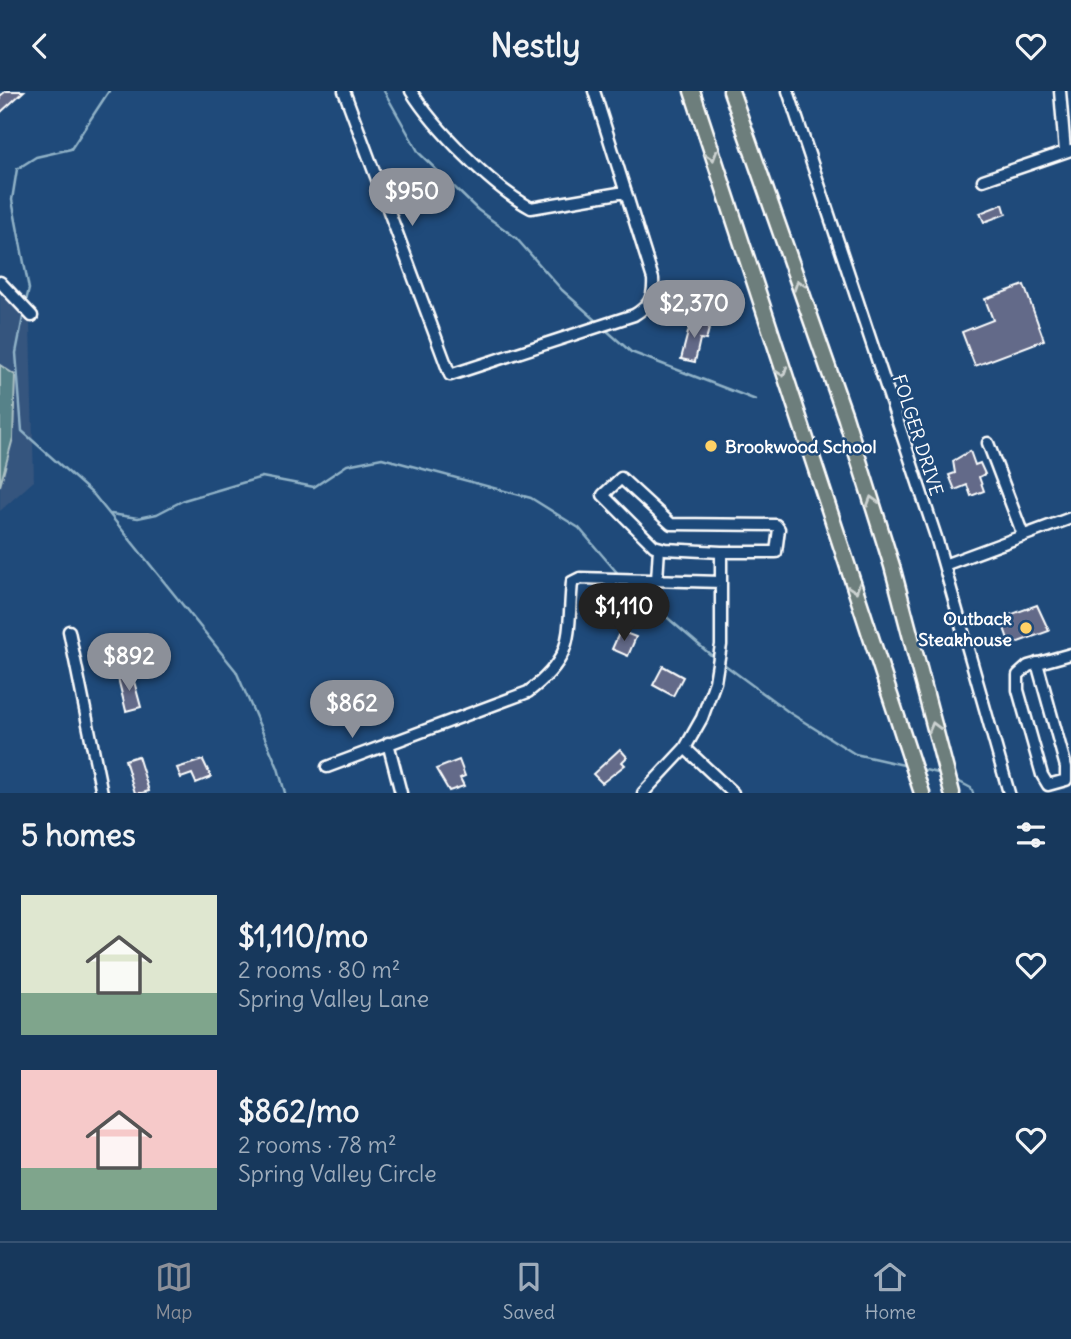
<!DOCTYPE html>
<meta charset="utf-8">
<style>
:root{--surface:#17385c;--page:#203f62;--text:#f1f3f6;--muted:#9eacbb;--line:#365272;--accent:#8c9099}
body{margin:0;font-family:Delius,sans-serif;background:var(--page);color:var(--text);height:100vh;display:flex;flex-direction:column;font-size:26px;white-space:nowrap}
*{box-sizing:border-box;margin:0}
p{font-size:23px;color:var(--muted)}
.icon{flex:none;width:38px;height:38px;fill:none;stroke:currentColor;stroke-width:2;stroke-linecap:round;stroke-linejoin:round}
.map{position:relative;height:702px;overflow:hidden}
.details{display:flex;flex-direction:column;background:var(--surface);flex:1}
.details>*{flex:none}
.price{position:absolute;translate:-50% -60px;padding:0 16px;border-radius:24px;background:var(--accent);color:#fff;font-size:23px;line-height:46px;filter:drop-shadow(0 2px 4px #0008)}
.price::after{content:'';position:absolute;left:50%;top:42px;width:21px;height:16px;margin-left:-10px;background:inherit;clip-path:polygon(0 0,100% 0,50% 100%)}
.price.current{background:#222;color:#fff}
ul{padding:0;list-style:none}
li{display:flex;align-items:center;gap:21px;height:175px;padding:0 21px}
li span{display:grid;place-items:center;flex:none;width:196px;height:140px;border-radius:0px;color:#555}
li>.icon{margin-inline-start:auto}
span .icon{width:84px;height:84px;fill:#fffc;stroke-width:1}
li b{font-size:30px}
h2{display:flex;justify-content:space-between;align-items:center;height:84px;padding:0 21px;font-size:30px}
header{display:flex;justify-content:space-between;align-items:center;height:91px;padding:0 21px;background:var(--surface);font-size:32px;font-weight:700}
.dock{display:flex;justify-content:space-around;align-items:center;height:98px;border-top:2px solid var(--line);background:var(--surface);font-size:19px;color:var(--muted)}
.dock a{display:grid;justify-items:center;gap:4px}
.dock .current{color:var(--accent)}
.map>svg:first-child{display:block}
.built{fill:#34547e}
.green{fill:#578289;stroke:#abc0c4;stroke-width:2}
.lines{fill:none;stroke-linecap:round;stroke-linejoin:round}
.stream{stroke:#90b2c7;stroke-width:2.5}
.building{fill:#646b89;stroke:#fff;stroke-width:2}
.minor-casing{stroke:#fff;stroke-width:15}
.highway-casing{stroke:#fff;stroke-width:19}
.minor{stroke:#1f4a7a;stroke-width:10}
.highway{stroke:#6d7e7c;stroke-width:14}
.oneway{stroke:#ccd2d1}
.poi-dot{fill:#ffd166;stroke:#1f4a7a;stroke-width:2.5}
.labels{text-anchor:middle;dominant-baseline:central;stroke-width:5;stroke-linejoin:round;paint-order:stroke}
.street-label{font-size:18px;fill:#fff;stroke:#1f4a7a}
.poi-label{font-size:18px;font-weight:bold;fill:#fff;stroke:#1f4a7a;text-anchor:start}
</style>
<header><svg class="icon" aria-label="back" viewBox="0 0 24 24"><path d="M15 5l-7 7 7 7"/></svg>Nestly<svg class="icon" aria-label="heart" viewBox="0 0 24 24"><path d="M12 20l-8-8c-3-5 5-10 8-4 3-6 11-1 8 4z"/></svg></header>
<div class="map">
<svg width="1071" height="702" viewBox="0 0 1071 702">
<rect width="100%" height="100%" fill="#1f4a7a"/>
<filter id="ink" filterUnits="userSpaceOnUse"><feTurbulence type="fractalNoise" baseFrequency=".0143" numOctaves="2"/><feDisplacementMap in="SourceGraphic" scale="14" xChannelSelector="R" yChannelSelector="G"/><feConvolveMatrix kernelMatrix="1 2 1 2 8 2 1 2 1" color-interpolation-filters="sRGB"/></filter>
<g filter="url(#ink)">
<path class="built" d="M0 200 30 232 34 390 0 420Z"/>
<path class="green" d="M0 274 15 284 13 347 0 395Z"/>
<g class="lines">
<path class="stream" d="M384 0 419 62 478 119 516 147 562 199 598 231
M25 214 29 198 12 109 17 78 36 66 71 58 109 0
M24 221 16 262 22 340 94 404 236 580 278 677 285 702
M605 238 631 261 756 309
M111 423 138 427 157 423 184 409 262 386 314 396 347 374 382 367 531 407 579 437 620 485
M627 492 712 565
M725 574 790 622 855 663 908 675
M921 678 942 683
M954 688 971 697 973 702"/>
</g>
<path class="building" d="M6 0H24L0 22V5Z
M1003 113 1006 123 984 131 980 122Z
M1024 194 1044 249 975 275 962 241 993 229 985 208Z
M691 230 710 234 706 249 700 248 695 271 681 268Z
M970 360 975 374 980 372 985 383 979 386 984 400 971 405 967 394 955 399 949 384 955 382 953 370Z
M1037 514 1049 540 1010 554 1003 534 1006 533 1004 526Z
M620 540 636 546 628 565 612 558Z
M663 575 683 586 673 605 653 594Z
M132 583 141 616 126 620 118 587Z
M620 658 627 666 622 671 625 674 602 692 593 683Z
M138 665 149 700 142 702H135L125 669Z
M203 669 211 686 196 692 192 683 181 687 177 677Z
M459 669 465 685 460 687 464 695 449 700 436 678Z"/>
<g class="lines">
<g class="minor-casing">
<path id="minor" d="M344 0 450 284 634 224C649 215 654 207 653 188L594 0
M411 0C434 37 492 96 531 117L625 101
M788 0 936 446 1009 702
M1060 0 1065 61
M983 89 1071 59
M0 191 32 225
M988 352 1023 444
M944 474 1071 427
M657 489 659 457
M69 540 102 702
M1037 572 1066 676V689L1048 694 1042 684 1018 599V584L1028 575 1071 563
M388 652 401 702
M685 657 733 702
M327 676 528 601C576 564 567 545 572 491L580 487 721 491
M643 702 685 657 702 627 715 591 721 554V461H776L779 438 776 434 671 433 621 387 603 404 654 455 665 458 721 461"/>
</g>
<g class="highway-casing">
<path id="highway" d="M692 0 922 702
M731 0 845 325 892 475 952 702"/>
</g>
<use href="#minor" class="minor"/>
<use href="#highway" class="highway"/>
</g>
<defs><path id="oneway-chevron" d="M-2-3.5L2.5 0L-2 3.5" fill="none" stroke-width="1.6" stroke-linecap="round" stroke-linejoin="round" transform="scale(1.75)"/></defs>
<g class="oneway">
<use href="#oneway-chevron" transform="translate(712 65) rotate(73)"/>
<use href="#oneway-chevron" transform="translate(799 194) rotate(-109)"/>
<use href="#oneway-chevron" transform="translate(782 281) rotate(71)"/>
<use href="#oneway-chevron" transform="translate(872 410) rotate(-107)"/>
<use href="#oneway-chevron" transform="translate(855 497) rotate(72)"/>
<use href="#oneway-chevron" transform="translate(934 636) rotate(-105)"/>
</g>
</g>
<g class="poi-dot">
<circle cx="711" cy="355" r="7"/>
<circle cx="1026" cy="537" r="7"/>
</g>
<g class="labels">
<g class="street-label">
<text transform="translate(918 344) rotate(72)">FOLGER DRIVE</text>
</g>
<g class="poi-label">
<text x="725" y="355">Brookwood School</text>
<text x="1012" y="527" text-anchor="end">Outback<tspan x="1012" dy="21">Steakhouse</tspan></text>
</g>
</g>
</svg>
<b class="price" style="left:412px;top:137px">$950</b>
<b class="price" style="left:694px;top:249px">$2,370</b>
<b class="price current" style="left:624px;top:552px">$1,110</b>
<b class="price" style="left:129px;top:602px">$892</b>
<b class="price" style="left:352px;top:649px">$862</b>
</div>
<section class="details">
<h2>5 homes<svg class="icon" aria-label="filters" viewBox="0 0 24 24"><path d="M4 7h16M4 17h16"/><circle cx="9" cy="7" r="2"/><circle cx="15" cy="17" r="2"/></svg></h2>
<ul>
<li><span style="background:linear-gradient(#dfe7d0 70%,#7fa58c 0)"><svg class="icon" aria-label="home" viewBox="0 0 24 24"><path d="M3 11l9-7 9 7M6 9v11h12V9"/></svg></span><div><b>$1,110/mo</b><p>2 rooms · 80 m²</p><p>Spring Valley Lane</p></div><svg class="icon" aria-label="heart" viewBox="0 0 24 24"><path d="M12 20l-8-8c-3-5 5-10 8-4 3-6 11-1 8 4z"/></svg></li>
<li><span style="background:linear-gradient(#f6c9c9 70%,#7fa58c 0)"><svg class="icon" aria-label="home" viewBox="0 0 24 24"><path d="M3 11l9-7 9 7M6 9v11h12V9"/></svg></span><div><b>$862/mo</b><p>2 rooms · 78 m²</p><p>Spring Valley Circle</p></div><svg class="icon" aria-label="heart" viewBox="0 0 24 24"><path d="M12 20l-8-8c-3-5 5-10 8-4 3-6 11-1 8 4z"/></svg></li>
</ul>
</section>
<nav class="dock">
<a class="current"><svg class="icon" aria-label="map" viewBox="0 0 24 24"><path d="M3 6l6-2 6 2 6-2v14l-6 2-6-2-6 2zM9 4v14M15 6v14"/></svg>Map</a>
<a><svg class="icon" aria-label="saved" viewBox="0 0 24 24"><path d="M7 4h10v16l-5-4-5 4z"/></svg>Saved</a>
<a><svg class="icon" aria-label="home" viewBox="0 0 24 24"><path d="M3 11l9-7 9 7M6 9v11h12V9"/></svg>Home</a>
</nav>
